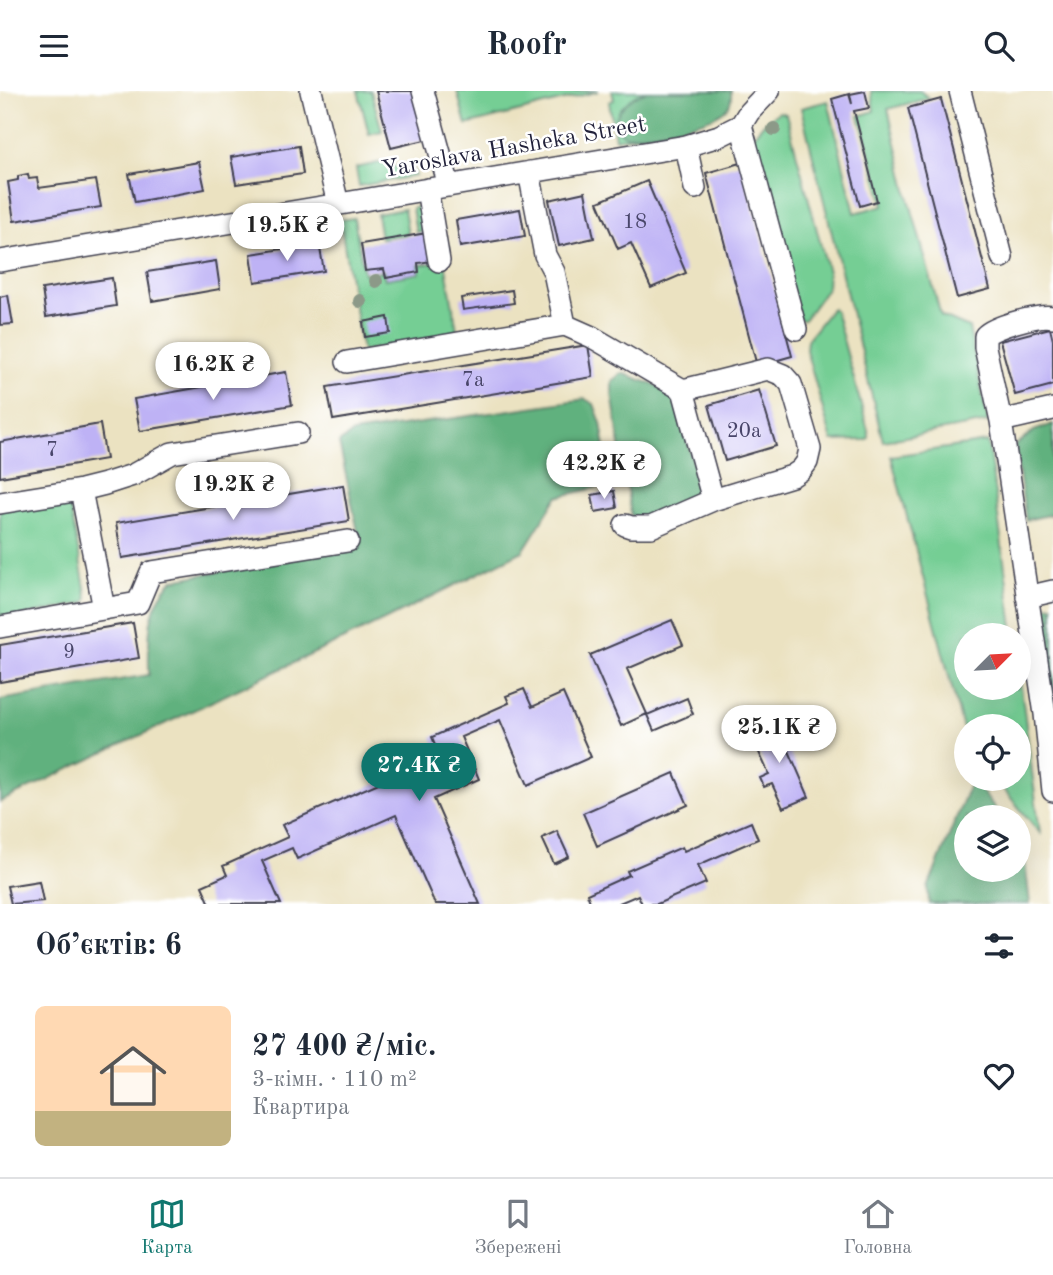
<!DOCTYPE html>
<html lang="uk">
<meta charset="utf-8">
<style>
:root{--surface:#fff;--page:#f2f2f3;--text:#1f2937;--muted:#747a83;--line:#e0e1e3;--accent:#0f766e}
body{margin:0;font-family:"Old Standard TT",serif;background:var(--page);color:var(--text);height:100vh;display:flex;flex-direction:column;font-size:26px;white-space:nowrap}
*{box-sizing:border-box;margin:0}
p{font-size:23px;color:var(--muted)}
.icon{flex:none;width:38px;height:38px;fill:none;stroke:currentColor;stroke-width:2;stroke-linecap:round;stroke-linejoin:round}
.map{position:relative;height:813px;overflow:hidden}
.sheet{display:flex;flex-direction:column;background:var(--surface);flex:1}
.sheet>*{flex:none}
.needle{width:46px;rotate:66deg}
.buttons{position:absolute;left:954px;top:532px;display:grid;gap:14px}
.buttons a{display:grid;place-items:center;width:77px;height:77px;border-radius:50%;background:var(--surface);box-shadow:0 7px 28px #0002;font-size:35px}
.price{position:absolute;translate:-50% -60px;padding:0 16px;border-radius:24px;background:#fff;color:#222;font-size:23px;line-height:46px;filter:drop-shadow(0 2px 4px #0008)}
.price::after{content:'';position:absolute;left:50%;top:42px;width:21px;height:16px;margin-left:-10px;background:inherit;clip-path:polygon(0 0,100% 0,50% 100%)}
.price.on{background:var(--accent);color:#fff}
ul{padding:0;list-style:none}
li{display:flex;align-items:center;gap:21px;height:175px;padding:0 35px}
li span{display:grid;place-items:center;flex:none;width:196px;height:140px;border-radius:10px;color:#555}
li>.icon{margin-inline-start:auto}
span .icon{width:84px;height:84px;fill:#fffc;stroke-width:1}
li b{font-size:30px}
h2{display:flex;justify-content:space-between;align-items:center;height:84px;padding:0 35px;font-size:30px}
header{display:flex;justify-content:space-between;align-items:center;height:91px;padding:0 35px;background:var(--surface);font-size:32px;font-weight:800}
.dock{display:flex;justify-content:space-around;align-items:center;height:98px;border-top:2px solid var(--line);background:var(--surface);font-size:19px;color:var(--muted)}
.dock a{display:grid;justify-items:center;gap:4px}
.dock .on{color:var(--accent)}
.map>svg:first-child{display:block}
.green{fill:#75ce94;stroke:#4c7868;stroke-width:2}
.forest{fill:#60b17e;stroke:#416a5c;stroke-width:2}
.building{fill:#beb2f5}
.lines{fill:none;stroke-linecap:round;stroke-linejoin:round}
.minor-casing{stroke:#403f4f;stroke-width:24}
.minor{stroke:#fff;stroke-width:21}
.tree{fill:#8c9988}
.labels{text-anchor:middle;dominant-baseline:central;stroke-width:5;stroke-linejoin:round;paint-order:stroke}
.number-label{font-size:21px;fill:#49466a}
.street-label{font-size:24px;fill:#22223b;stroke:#fff}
</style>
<header><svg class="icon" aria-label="menu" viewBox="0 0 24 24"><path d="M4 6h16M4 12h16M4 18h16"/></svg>Roofr<svg class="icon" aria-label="search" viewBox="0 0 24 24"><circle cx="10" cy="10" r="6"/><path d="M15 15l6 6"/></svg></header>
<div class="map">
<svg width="1053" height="813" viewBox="0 0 1053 813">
<rect width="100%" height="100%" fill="#fff"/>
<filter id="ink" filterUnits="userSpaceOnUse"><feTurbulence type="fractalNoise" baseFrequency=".0143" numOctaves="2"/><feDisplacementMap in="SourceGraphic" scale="14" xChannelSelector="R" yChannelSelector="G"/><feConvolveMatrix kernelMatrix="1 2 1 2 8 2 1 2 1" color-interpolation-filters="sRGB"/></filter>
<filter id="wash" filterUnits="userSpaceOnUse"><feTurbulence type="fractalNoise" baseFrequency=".00686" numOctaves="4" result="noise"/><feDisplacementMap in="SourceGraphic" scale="28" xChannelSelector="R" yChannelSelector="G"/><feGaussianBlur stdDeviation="1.57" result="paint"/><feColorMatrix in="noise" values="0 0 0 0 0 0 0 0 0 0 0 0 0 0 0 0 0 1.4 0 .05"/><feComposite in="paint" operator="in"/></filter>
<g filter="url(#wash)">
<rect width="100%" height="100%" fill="#ebe2c1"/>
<path class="green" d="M358 0H371L382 40 369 43Z
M457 0H599L466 34Z
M612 0H670L680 40 615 48 609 11 614 9Z
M871 0H920L929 7 888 18 909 108 941 225 969 237 988 331 883 350 801 17 828 10 855 122 884 114 859 25 874 20Z
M779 21 786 23 828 181 827 197 804 229H800L752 46 766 30Z
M387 70 401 80 413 78 416 85 359 95 356 77Z
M435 113 457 239 447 244 362 260 340 129 354 127 364 183 383 180 385 188 420 182 419 174 434 172 429 139 416 141 412 117Z
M404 118 408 143 381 147 377 123Z
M832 217 835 219 869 343V347L865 349 832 350 806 259 807 249Z
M988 351 1014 544H966V597H1018L1019 581 1040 742 995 688H1018V635H966V649L891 365Z
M66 411 71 420 87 508 84 512 0 530V418Z"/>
<path class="forest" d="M647 0H731C731 5 732 11 728 16 714 34 649 42 627 45 599 32 629 5 647 0Z
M622 282 668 299 676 309 700 395 696 406 639 430 631 424 612 303V290Z
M585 308 594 313 601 332 611 393 557 406 523 460 401 521 0 711V609L149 584C149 548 145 516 173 489L361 455 339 352 353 342Z
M1053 333V423L1026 429 1015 355 1034 340Z
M1053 514V609L1039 516Z
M972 688 1002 726H966V779H1018L1019 748 1023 754 1030 813H929L928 797Z"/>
<g id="blocks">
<path class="building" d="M376 0H416L429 48 391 57Z
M865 0 869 17 854 20 877 110 860 115 832 8 849 3 852 13 850 3Z
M941 8 990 198 957 207 908 17Z
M299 55 303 83 236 93 231 66Z
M199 71 205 98 135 111 129 83Z
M741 72 792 265 757 275 706 82Z
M28 83 29 88 37 87 39 97 96 89 101 116 14 130 8 91 18 89V85Z
M647 90 686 182 651 197 631 152 618 158 598 111Z
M585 101 594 147 559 155 549 109Z
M520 118 525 145 460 156 456 129Z
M427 142 432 170 418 172 419 181 386 187 384 178 365 180 361 153Z
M319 152 324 180 255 191 251 163Z
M216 170 220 198 152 210 147 181Z
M112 187 116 215 46 226 42 198Z
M512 199 514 212 463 219 461 207Z
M8 204 13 233 0 234V206Z
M388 226 390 242 365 246 363 231Z
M1050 237 1053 249V294L1015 304 1000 250Z
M588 254 593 286 333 329 327 296Z
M286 281 292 314 140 340 134 308Z
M759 299 776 355 725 370 709 314Z
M100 333 106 368 0 386V351Z
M343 394 349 430 122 467 116 432Z
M614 400 617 417 595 421 592 404Z
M672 529 683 554 627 578 647 623 621 635 590 564Z
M133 532 139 567 0 591V554Z
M524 598 532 616 563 602 591 666 528 694 500 629 461 646 479 688 434 708 480 813H435L396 724 297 768 292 757 262 770 281 813H210L202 795 227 784 223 775 288 746 282 734 434 668 430 658 436 656 432 646 509 612 506 605Z
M687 607 693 623 654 640 647 624Z
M776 630 809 706 783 717 772 693 764 696 760 687 769 683 750 642Z
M674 682 688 714 597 755 583 722Z
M751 731 758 748 698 774 706 792 657 813H642L638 804 617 813H591L587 803 629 784 627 780 682 756 684 760Z
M557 740 569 766 554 773 542 747Z
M39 790 43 810 11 813 7 795Z"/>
</g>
</g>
<g filter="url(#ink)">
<use href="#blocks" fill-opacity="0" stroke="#403f4f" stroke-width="2"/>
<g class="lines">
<g class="minor-casing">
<path id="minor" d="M311 0 338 113
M423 0 449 95
M960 0 1002 166
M741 34 796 238
M686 55 695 97
M427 98 439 170
M0 170 686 55 719 45 741 34 749 21 769 0
M565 234 592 246 683 299 713 409
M347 271 565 234 554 181 545 164 529 81
M1053 318 1001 330 1045 623 1053 700
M1001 330 985 256V245C994 235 1040 223 1053 226
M81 399 104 518
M0 412 81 399 105 393 133 384 172 362 298 342
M625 434 631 436H651L713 409 792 385 801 379 807 371 810 358 791 293 783 284 768 278 683 299
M1027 506 1053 500
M0 536 138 512 151 481 348 450"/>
</g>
<use href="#minor" class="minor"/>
</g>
<g class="tree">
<circle cx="774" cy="38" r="7"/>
<circle cx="376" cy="190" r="7"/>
<circle cx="360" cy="210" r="7"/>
</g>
</g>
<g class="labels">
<g class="number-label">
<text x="635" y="131">18</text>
<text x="473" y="289">7а</text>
<text x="744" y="340">20а</text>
<text x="52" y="359">7</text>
<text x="69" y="561">9</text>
</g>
<g class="street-label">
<text transform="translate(514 57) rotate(-10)">Yaroslava Hasheka Street</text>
</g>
</g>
</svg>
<div class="buttons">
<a><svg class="needle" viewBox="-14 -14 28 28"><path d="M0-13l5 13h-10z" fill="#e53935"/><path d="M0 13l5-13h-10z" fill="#747a83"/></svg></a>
<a><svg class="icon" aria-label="locate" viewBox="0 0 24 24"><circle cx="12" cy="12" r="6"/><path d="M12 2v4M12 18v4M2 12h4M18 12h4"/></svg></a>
<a><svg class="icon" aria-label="layers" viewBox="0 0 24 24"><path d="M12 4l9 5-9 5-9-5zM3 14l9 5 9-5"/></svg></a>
</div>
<b class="price" style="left:287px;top:172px">19.5K ₴</b>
<b class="price" style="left:213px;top:311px">16.2K ₴</b>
<b class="price" style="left:604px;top:410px">42.2K ₴</b>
<b class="price" style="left:233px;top:431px">19.2K ₴</b>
<b class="price" style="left:779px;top:674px">25.1K ₴</b>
<b class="price on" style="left:419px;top:712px">27.4K ₴</b>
</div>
<section class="sheet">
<h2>Об’єктів: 6<svg class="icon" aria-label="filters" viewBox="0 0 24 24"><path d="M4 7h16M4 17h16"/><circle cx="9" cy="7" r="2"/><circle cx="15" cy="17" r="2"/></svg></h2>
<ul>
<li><span style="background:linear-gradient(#ffd9b3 75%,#c2b280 0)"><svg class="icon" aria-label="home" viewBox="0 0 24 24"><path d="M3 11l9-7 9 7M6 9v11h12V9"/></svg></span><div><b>27 400 ₴/міс.</b><p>3-кімн. · 110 m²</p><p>Квартира</p></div><svg class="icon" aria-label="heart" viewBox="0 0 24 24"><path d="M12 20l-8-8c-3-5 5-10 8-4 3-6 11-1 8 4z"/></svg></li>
</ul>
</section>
<nav class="dock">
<a class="on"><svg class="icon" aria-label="map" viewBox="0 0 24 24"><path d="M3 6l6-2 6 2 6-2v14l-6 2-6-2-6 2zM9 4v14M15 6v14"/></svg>Карта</a>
<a><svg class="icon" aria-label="saved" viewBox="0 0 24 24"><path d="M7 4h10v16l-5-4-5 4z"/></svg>Збережені</a>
<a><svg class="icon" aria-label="home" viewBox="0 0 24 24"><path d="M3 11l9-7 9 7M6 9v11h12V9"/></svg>Головна</a>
</nav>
